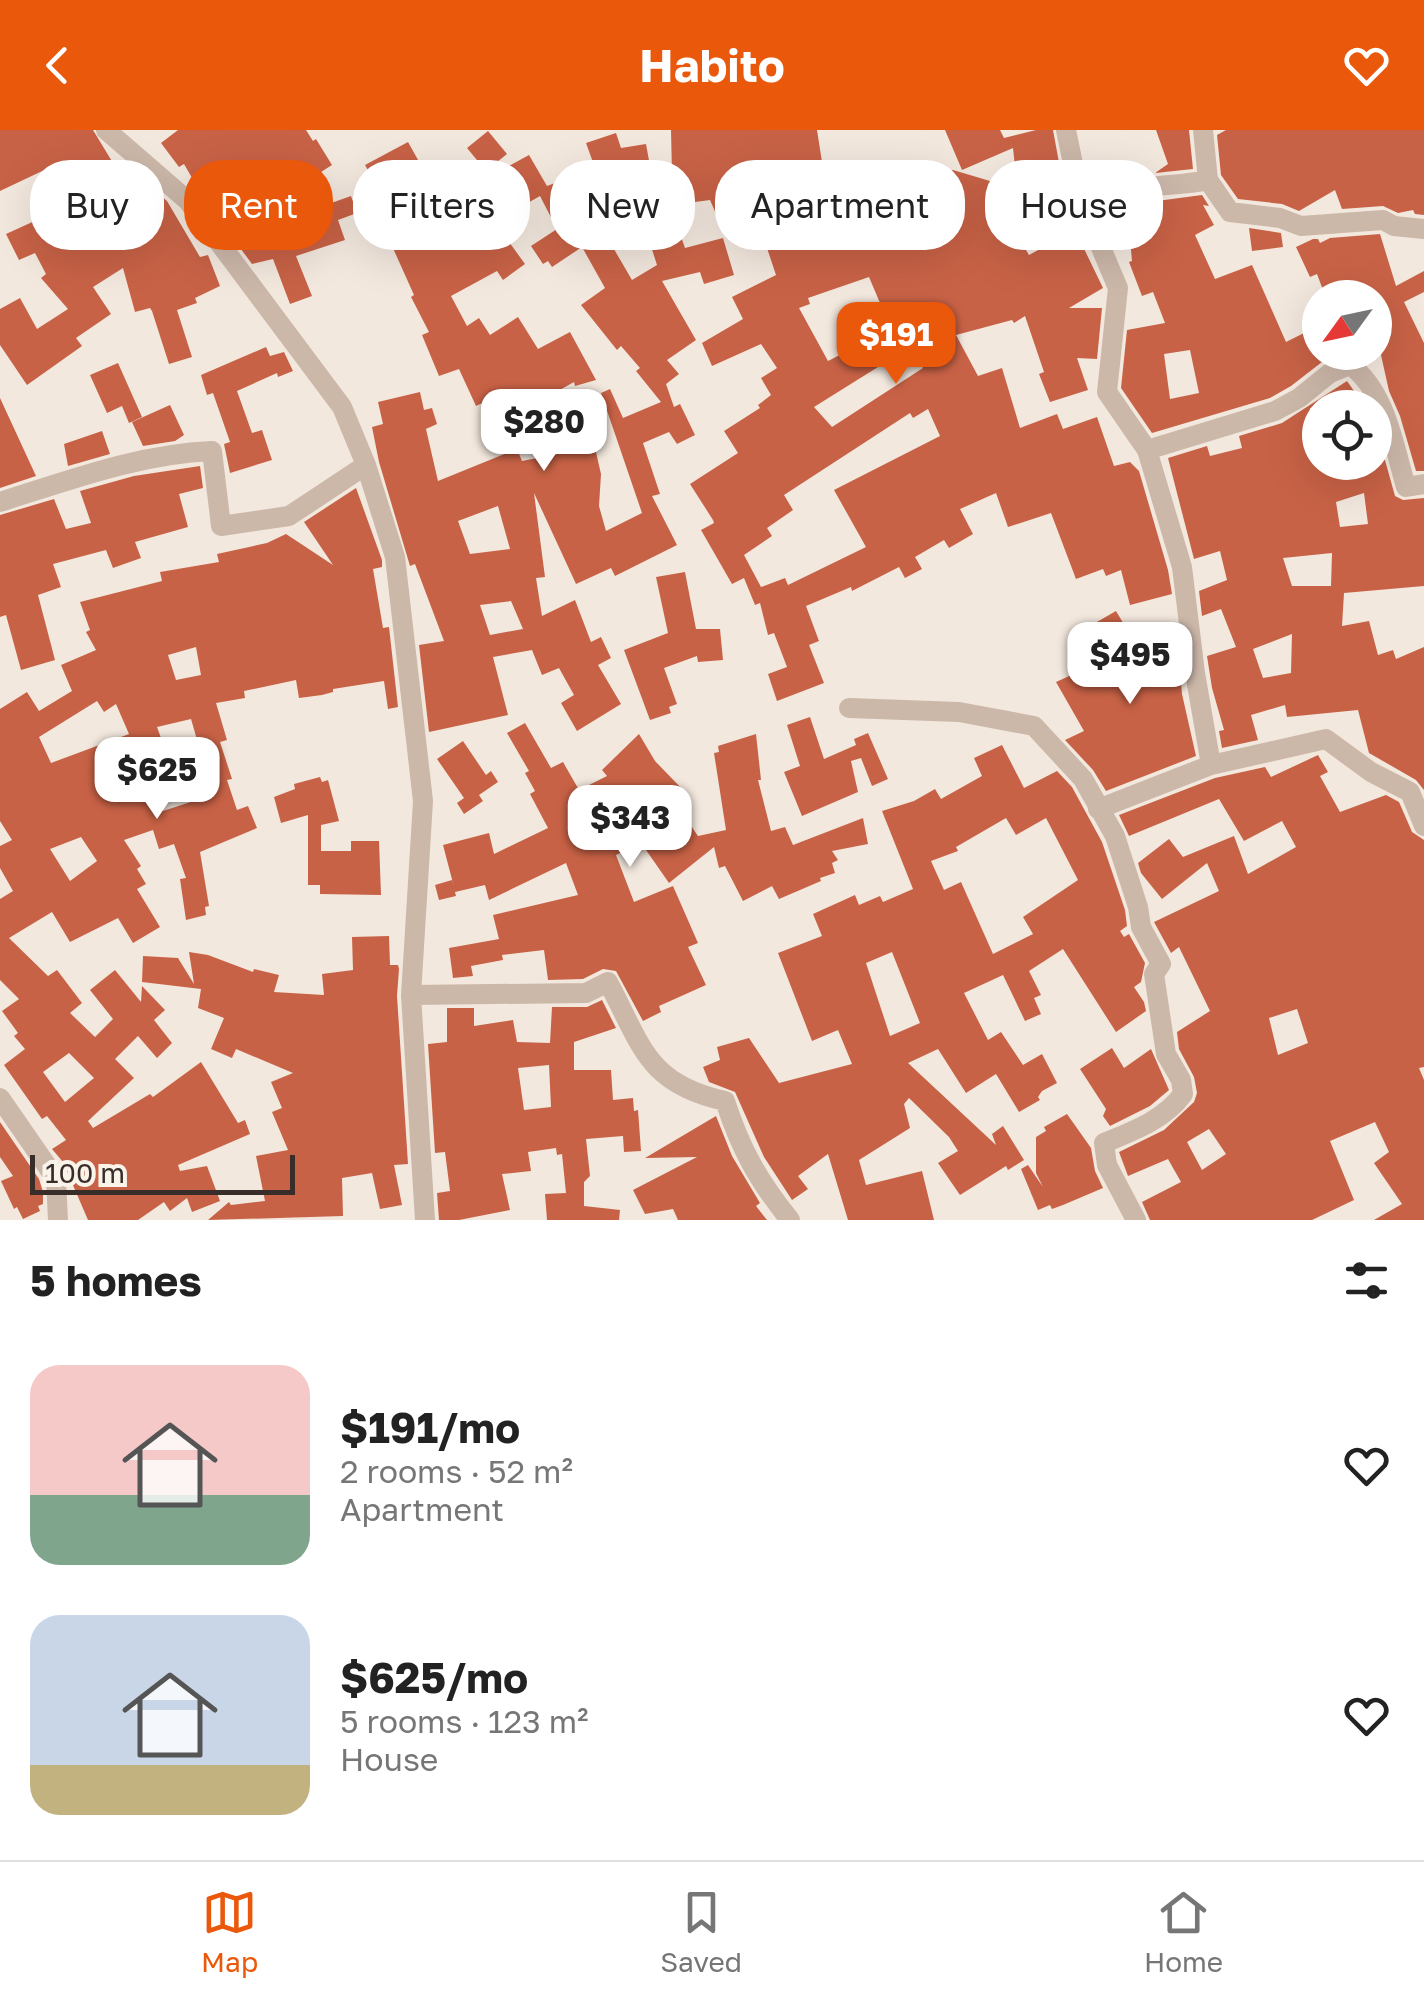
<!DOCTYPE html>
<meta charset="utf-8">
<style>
:root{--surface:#fff;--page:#f2f2f2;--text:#222;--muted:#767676;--line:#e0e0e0;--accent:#ea580c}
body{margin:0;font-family:"Golos Text",sans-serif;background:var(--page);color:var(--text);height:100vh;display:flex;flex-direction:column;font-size:38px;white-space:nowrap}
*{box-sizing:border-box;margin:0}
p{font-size:32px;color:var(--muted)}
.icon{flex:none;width:55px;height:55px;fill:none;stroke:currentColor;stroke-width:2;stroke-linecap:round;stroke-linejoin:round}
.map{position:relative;height:1090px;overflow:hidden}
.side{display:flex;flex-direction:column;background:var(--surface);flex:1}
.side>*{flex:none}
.banner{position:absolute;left:30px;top:30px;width:1365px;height:90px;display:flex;gap:20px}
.needle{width:65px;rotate:237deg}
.tools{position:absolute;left:1302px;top:150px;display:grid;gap:20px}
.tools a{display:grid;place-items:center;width:90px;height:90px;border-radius:50%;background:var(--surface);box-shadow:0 10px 40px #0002;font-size:50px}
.scale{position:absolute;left:30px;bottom:25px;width:265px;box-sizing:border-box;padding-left:10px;border:5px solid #392d29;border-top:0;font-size:28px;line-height:35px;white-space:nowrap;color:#392d29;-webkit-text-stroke:8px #faf3ea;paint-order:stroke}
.price{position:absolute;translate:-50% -85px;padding:0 22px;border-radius:20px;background:#fff;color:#222;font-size:32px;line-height:65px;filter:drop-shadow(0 2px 5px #0008)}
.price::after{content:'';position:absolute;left:50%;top:60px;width:30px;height:22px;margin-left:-15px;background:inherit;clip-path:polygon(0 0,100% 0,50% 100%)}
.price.selected{background:var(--accent);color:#fff}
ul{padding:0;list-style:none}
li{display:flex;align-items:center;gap:30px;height:250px;padding:0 30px}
li span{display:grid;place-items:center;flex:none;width:280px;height:200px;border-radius:30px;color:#555}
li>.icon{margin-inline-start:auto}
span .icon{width:120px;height:120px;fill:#fffc;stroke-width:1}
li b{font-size:42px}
h2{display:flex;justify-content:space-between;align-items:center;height:120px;padding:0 30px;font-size:42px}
.chip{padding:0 35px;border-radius:40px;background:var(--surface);box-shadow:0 10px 40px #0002;font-size:35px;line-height:90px}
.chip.selected{background:var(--accent);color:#fff}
header{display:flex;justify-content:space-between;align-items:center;height:130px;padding:0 30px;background:var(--accent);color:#fff;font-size:45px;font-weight:700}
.dock{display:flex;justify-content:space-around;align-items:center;height:140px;border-top:2px solid var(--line);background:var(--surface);font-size:28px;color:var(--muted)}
.dock a{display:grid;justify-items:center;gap:5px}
.dock .selected{color:var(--accent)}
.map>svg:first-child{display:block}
.building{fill:#c86246;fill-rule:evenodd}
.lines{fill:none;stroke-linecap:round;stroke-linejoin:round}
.minor{stroke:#ccb8a9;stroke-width:20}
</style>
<header><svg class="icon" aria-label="back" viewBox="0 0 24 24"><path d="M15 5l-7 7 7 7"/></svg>Habito<svg class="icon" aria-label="heart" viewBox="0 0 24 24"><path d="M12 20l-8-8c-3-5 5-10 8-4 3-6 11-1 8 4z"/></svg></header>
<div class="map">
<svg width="1424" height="1090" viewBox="0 0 1424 1090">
<rect width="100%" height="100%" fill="#f3e8de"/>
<path class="building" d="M0 0H93L116 38 123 34 141 66 153 59 167 71 200 127 208 125 220 156 195 168 197 173 177 180 192 227 169 234 152 181 150 178 135 182 123 138 93 157 111 184 76 208 82 216 27 255 0 215V179L20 168 37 199 68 179 41 148 46 144 35 123 19 130 6 104 39 89 33 78 69 57 57 34 0 61ZM119 73 131 96 96 119 80 92Z
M178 0H306L313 11 316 9 332 35 291 61 303 83 351 66 357 83 338 90 345 110 296 126 312 166 290 174 273 129 252 134 206 72 184 34 179 37 161 13Z
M671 0H817L822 32 832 31 834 36 848 32 860 68 883 58 884 61 888 60 896 76 917 50 927 48 926 44 953 40 990 51 1001 78 1029 125 1075 100 1103 158 1069 178H1102L1097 229 1077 228 1088 260 1050 272 1039 244 1044 242 1025 186 1014 193 1012 190 956 205 978 246 1002 238 1020 298 1057 284 1063 299 1097 287 1114 336 1130 332 1139 341 1168 440 1172 464 1130 475 1121 440 1106 446 1103 439 1076 449 1051 383 1008 397 996 363 960 379 973 404 949 418 944 410 915 427 922 439 905 448 899 437 852 461 851 457 806 476 819 511 809 515 824 553 777 571 768 544 787 537 774 503 768 505 760 473 755 475 744 448 732 454 701 400 714 393 713 390 690 354 738 323 724 301 760 278 758 275 771 265 761 248 777 238 761 214 712 236 702 213 743 189 732 167 776 145 761 100 792 89 779 49 748 56 762 89 727 109 710 70 680 74 676 43 672 44ZM869 147 891 199 828 231 799 178 810 174 808 168ZM910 217 923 238 832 297 814 277ZM928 279 940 306 834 360 866 417 788 455 785 448 761 457 744 425 772 406 767 398 793 380 784 365 910 283 913 288Z
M945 0H1000L1004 8 1036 0H1053L1060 38 1016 46 1013 18 962 40Z
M1156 0H1189L1193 39 1155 43 1168 34Z
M1226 0H1424V85L1415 84 1413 80 1398 83 1383 76 1342 79 1335 60 1299 81 1282 74 1238 69 1221 45 1217 5Z
M488 1 507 24 486 41 467 18Z
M616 3 621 18 646 14 652 47 600 63 617 95 604 102 632 150 657 135 648 107 678 98 685 118 723 108 734 145 704 154 700 142 662 151 696 210 667 230 679 244 666 254 674 277 680 274 695 305 677 314 669 302 643 313 660 364 652 366 677 415 615 446 611 438 576 454 534 363 545 447 536 448 542 486 575 470 591 512 601 507 611 528 598 535 621 574 577 601 561 573 574 565 559 538 542 545 532 520 493 527 508 585 429 602 419 515 444 511 415 434 410 436 379 332 372 297 383 294 378 272 420 262 424 280 432 278 437 294 426 299 438 351 517 319 522 331 563 323 552 296 587 283 601 344 599 376 606 401 642 383 601 263 610 259 623 288 661 272 636 241 640 238 621 216 617 220 581 175 605 158 582 117 552 137 548 131 543 134 531 116 557 99 540 66 526 74 505 38 529 25 547 56 595 38 586 13ZM498 376 510 419 470 424 458 391ZM511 471 523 499 490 505 480 475Z
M408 12 422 37 404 47 416 78 441 64 474 117 499 98 525 134 503 150 497 141 451 166 467 196 479 188 490 205 518 187 538 219 570 202 596 250 575 256 574 252 549 266 556 281 527 295 510 260 476 276 459 239 439 246 422 205 429 202 411 167 414 165 371 69 382 64 365 35Z
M1202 65 1209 76 1203 75 1214 95 1195 105 1215 149 1252 135 1286 212 1320 195V222L1337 225 1322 232 1291 256 1270 268 1152 303 1121 258 1127 200 1165 193 1153 162 1142 166 1129 132 1132 131 1127 75ZM1190 220 1199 263 1170 269 1164 224Z
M1249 98 1281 103 1283 117 1252 121Z
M1380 104 1396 156 1424 141V162L1404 172 1424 213V341H1416L1400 286 1389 261 1379 216 1375 217 1376 168H1326L1317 144 1310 147 1296 117 1313 109H1318L1320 113 1330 108Z
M266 217 270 226 284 222 293 241 278 247 277 243 237 261 252 303 262 300 272 330 230 343 224 314 230 312 213 263 207 265 201 245Z
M118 233 142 287 129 293 122 276 107 283 90 245Z
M1347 251 1366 278H1310L1320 332H1375V325L1383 323 1395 366 1403 370 1424 368V456L1344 463 1342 496 1369 491 1378 525 1393 520 1396 529 1424 517V660L1416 650 1369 623 1358 580 1287 587 1285 575 1251 585 1258 610 1222 618 1219 601 1224 600 1212 558 1207 526 1236 517 1221 479 1202 486 1199 461 1227 450 1220 421 1194 429 1168 328 1207 316 1210 326 1242 318 1239 306 1282 293ZM1364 363 1368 394 1340 397 1336 372ZM1332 423 1331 456H1292L1283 428ZM1292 504 1291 543 1263 548 1253 519Z
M0 268 36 346 0 358Z
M170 275 184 305 175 311 143 316 132 292Z
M102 301 110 324 68 336 64 314Z
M200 336 203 358 179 364 188 397 135 412 141 428 113 438 106 420 53 434 61 457 38 465 55 530 21 540 6 485 0 487V385L54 369 66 399 91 393 80 361 134 346Z
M356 358 382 430V437L373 439 383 498 389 497 398 577 388 579 384 551 333 559V562L322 565 299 568 296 550 244 561 245 568 216 573 227 610 220 612 232 649 227 650 237 680 248 676 257 698 200 722 209 776 205 777 206 785 186 790 180 749 186 748 174 714 159 719 153 700 124 710 141 736 137 739 146 754 137 759 160 797 133 813 118 788 70 812 52 782 9 808 48 846 57 840 82 873 70 883 95 907 113 889 90 860 115 840 141 872 142 856 165 880 154 890 172 913 157 928 138 906 115 929 134 948 88 991 93 998 150 964 153 967 201 932 238 993 245 990 250 1004 178 1035 180 1041 207 1036 220 1071 192 1082 187 1068 170 1081 164 1072 138 1090H88L63 1032 52 1019 66 1010 47 986 42 989 4 935 25 919 14 906 18 903 2 881 19 869 0 850V769L13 761 0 738V716L12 710 0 691V579L27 562 39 581 72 561 61 535 96 520 86 502 90 500 80 472 162 451 160 442 219 432 217 424 267 413 286 404 333 435 304 392ZM196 517 201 545 176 550 168 525ZM97 571 104 582 116 574 129 604 51 633 39 607ZM191 589 200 620 169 630 157 597ZM195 641 203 668 163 681 152 653ZM81 707 97 731 70 751 50 719ZM69 923 94 948 65 972 43 942Z
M685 442 696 499H720L723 530 698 532 697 526 664 538 677 574 669 577 671 583 650 590 624 520 668 503 656 447Z
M1116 481 1135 513 1168 500 1179 529 1182 564 1196 626 1106 661 1093 640 1065 610 1084 601 1056 552 1109 528 1090 496Z
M810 587 824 629 856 615 854 609 868 603 888 649 872 656 861 628 851 631 858 662 802 686 784 642 800 636 787 595Z
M525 593 551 638 563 632 579 660 607 646 602 640 639 604 655 631 687 664 676 674 698 706 726 700 714 623 719 622 718 616 756 604 761 650H758L771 701 785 697 793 715 863 688 868 714 832 721 838 730 832 733 835 743 820 748 821 751 779 769 772 756 743 771 725 736 719 738 714 717 669 753 646 720 667 706 625 660 608 676 628 719 616 725 634 772 673 756 698 813 688 817 706 855 659 876 661 882 643 891 616 841 603 839 583 849 548 850 544 820 502 825 503 830 471 836 473 846 453 848 449 818 499 809 493 785 578 765 566 733 489 770 485 755 455 762 456 766 439 770 435 755 452 750 454 757 443 715 489 703 494 724 548 698 530 664 535 661 525 643 529 641 507 603Z
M463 611 486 645 491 641 498 652 479 665 483 671 464 684 457 673 464 668 437 629Z
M1002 615 1024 658 1057 641 1072 657 1102 712 1125 780 1127 796 1120 801 1124 807 1129 804 1145 833 1141 852 1134 857 1144 872 1146 881 1116 902 1063 819 1029 841 1041 865 1034 868 1041 884 1025 891 1003 845 964 863 988 910 1001 902 1023 935 1042 924 1057 953 1042 961 1038 967 1040 970 1019 982 996 944 966 963 938 919 908 933 996 1015 992 1004 1003 996 1024 1030 1008 1040 1006 1036 960 1065 938 1033 958 1021 949 1007 909 968 904 974 910 998 859 1030 866 1055 922 1041 934 1090H848L828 1024 798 1046 808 1059 792 1070 764 1027 735 962 709 952 703 937 720 930 717 917 749 908 779 953 852 934 838 900 812 911 778 823 822 806 813 784 855 765 859 775 880 766 883 772 913 759 882 681 914 671 935 659 941 669 982 646 974 628ZM1006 688 1016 705 1046 688 1078 750 1023 787 1033 804 993 824 961 752 944 760 931 731 958 721 956 717ZM892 822 920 893 890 906 866 833Z
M1318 625 1328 642 1320 646 1340 682 1386 665 1399 672 1412 702 1424 710V937L1419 938 1424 950V1090H1374L1402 1074 1374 1033 1389 1022 1375 992 1330 1011 1354 1070 1312 1090H1150L1142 1072 1181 1052 1168 1029 1128 1046 1119 1022 1164 1000 1194 972 1197 963 1194 947 1179 919 1177 902 1210 881 1179 817 1171 823 1154 792 1219 761 1207 733 1162 769 1141 743 1138 733 1169 709 1183 727 1234 706 1248 744 1296 717 1282 691 1244 711 1219 669 1129 706 1119 685 1215 648 1265 637 1271 647ZM1297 879 1308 913 1278 925 1269 888ZM1209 999 1226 1024 1202 1040 1187 1012Z
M320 647 322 652 328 650 339 691 321 695V721H351V711H379L381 765 320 764V755H308V685L281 693 274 667 295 659 294 654Z
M389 806 390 835H398L399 839 397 866 408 1034 394 1035 402 1075 380 1079 372 1043 342 1048 343 1086 208 1090 229 1072 231 1075 265 1071 256 1026 288 1020 272 982 282 978 271 952 293 943 236 919 232 928 211 919 224 888 198 878 201 859 142 852 143 826 178 828 194 854 189 822 208 825 253 842 254 839 279 845 274 862 324 865 322 844 353 840 352 807Z
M602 870 616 898 574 912V940H611L613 970 633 968 634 981 638 980 641 1021 624 1022 623 1006 586 1009 590 1046 584 1052V1076L620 1080 619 1090H547L545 1064 566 1063 562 1024 557 1025 556 1018 528 1022 531 1041 502 1044 510 1080 459 1090H439L437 1063 450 1061 445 1022 435 1023 428 914 447 912V878H474V896L513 890 517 912 550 913 552 877H587ZM549 935 551 977 524 980 518 938Z
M1112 918 1124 938 1151 919 1169 960 1150 976 1110 996 1103 986 1106 979 1080 939Z
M1067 984 1091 1018 1095 1041 1103 1058 1063 1075 1052 1079 1050 1075 1038 1080 1021 1039 1028 1035 1043 1057 1036 1043V1007L1046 1001 1044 997Z
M716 986 732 1026 760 1073 756 1076 767 1090H678L673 1079 645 1084 633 1060 697 1027 645 1028Z
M0 992 39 1049 43 1062V1074L38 1076 40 1081 23 1089 17 1077 14 1079 1 1051 13 1046 0 1027Z"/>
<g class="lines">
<path class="minor" d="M106 0 188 71 342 277 366 335 395 427 423 671 411 865 425 1090
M1066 0 1080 68 1118 158 1107 262 1147 320 1182 437 1195 543 1211 635 1098 679
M1208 50 1230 82 1280 88 1301 96 1383 90 1394 96 1424 99
M1080 68C1102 68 1121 61 1144 58 1165 54 1186 55 1208 50L1203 0
M1147 320 1275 281 1299 268 1330 243 1350 235C1386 261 1394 316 1406 357L1424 354
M0 372C70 350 139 324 212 321L221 396 289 386 366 335
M849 578 959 582 1034 596 1083 649 1115 706 1138 777 1141 797 1161 834 1154 844 1166 924 1181 950 1183 964C1164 990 1133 1001 1104 1013L1107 1035 1136 1090
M1211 635 1326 609 1371 642 1410 662 1424 696
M411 865 586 863 608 852C642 916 647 954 725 971 741 1020 758 1050 790 1090
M0 968 56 1049 58 1090"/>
</g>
</svg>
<div class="tools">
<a><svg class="needle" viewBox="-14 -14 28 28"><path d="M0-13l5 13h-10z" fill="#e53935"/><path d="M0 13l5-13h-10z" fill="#767676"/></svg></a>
<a><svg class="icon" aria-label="locate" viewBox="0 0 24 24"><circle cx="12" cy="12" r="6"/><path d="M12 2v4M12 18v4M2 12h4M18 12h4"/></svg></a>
</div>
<div class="scale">100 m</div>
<b class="price selected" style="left:896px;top:257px">$191</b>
<b class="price" style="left:544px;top:344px">$280</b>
<b class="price" style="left:1130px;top:577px">$495</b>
<b class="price" style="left:157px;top:692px">$625</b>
<b class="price" style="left:630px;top:740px">$343</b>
<div class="banner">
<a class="chip">Buy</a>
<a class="chip selected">Rent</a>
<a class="chip">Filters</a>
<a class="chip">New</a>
<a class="chip">Apartment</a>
<a class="chip">House</a>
</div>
</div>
<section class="side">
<h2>5 homes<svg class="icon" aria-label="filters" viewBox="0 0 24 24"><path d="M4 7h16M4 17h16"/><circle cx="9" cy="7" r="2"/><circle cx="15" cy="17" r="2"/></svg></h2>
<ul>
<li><span style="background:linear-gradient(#f6c9c9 65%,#7fa58c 0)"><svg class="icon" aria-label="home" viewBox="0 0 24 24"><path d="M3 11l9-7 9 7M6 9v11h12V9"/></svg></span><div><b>$191/mo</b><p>2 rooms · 52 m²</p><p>Apartment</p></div><svg class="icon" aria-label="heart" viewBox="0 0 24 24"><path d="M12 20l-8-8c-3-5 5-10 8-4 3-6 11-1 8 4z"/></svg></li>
<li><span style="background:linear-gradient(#c9d6e8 75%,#c2b280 0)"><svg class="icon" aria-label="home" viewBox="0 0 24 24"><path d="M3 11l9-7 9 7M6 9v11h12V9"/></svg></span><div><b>$625/mo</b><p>5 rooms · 123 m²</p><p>House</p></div><svg class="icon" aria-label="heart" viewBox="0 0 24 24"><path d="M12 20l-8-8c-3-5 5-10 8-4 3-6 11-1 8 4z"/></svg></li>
</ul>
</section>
<nav class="dock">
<a class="selected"><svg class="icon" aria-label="map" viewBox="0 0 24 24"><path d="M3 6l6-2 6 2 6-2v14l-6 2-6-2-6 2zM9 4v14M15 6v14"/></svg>Map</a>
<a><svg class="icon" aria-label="saved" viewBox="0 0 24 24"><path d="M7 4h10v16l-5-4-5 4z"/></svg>Saved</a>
<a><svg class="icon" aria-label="home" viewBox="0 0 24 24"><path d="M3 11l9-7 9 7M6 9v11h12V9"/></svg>Home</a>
</nav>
